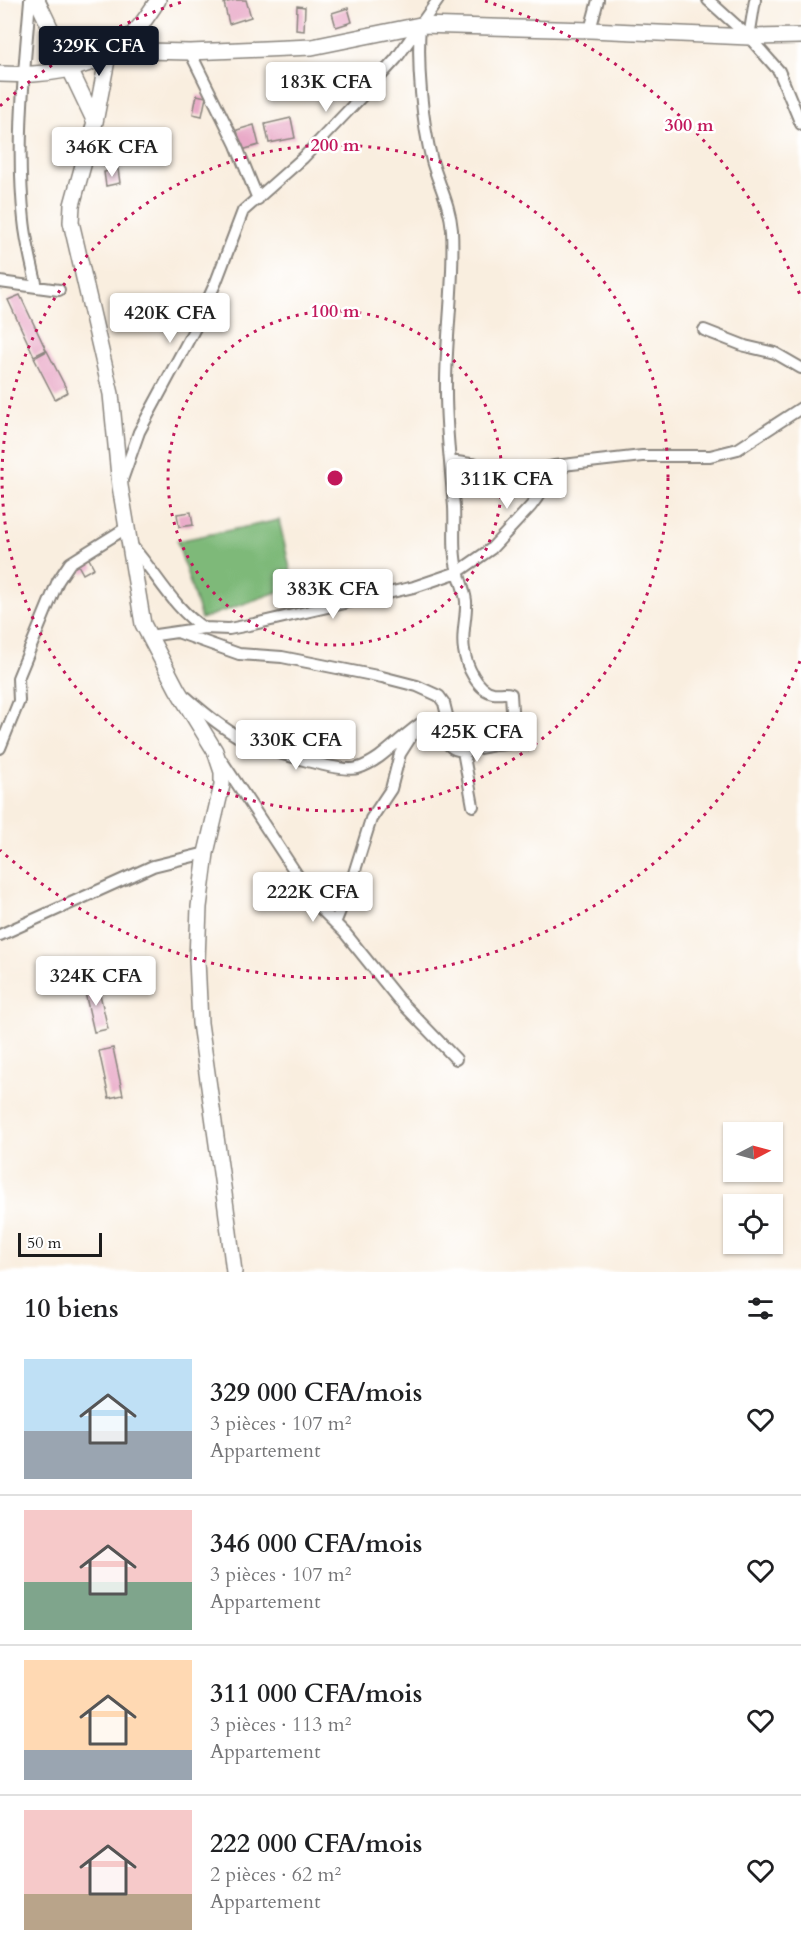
<!DOCTYPE html>
<html lang="fr">
<meta charset="utf-8">
<style>
:root{--surface:#fff;--page:#f2f2f2;--text:#202124;--muted:#757577;--line:#e0e0e0;--accent:#111827}
body{margin:0;font-family:Cardo,serif;background:var(--page);color:var(--text);height:100vh;display:flex;flex-direction:column;font-size:22px;white-space:nowrap}
*{box-sizing:border-box;margin:0}
p{font-size:20px;color:var(--muted)}
.icon{flex:none;width:33px;height:33px;fill:none;stroke:currentColor;stroke-width:2;stroke-linecap:round;stroke-linejoin:round}
.map{position:relative;height:1272px;overflow:hidden}
.sheet{display:flex;flex-direction:column;background:var(--surface);flex:1}
.sheet>*{flex:none}
.needle{width:39px;rotate:84deg}
.fabs{position:absolute;left:723px;top:1122px;display:grid;gap:12px}
.fabs a{display:grid;place-items:center;width:60px;height:60px;border-radius:0px;background:var(--surface);box-shadow:0 2px 4px #0004;font-size:30px}
.scale{position:absolute;left:18px;bottom:15px;width:84px;box-sizing:border-box;padding-left:6px;border:3px solid #1c1c1c;border-top:0;font-size:16px;line-height:21px;white-space:nowrap;color:#1c1c1c;-webkit-text-stroke:4px #fff;paint-order:stroke}
.price{position:absolute;translate:-50% -51px;padding:0 14px;border-radius:6px;background:#fff;color:#222;font-size:20px;line-height:39px;filter:drop-shadow(0 2px 3px #0008)}
.price::after{content:'';position:absolute;left:50%;top:36px;width:18px;height:14px;margin-left:-9px;background:inherit;clip-path:polygon(0 0,100% 0,50% 100%)}
.price.active{background:var(--accent);color:#fff}
ul{padding:0;list-style:none}
li{display:flex;align-items:center;gap:18px;height:150px;padding:0 24px}
li+li{border-top:2px solid var(--line)}
li span{display:grid;place-items:center;flex:none;width:168px;height:120px;border-radius:0px;color:#555}
li>.icon{margin-inline-start:auto}
span .icon{width:72px;height:72px;fill:#fffc;stroke-width:1}
li b{font-size:26px}
h2{display:flex;justify-content:space-between;align-items:center;height:72px;padding:0 24px;font-size:26px}
.map>svg:first-child{display:block}
.forest{fill:#7eb979;stroke:#4d6a4a;stroke-width:1.5}
.building{fill:#e9aac8}
.lines{fill:none;stroke-linecap:round;stroke-linejoin:round}
.street-casing{stroke:#8a857e;stroke-width:14}
.secondary-casing{stroke:#8a857e;stroke-width:18}
.street{stroke:#fff;stroke-width:10}
.secondary{stroke:#fff;stroke-width:15}
.ring{fill:none;stroke:#c2185b;stroke-width:3;stroke-dasharray:3 6}
.centre{fill:#c2185b;stroke:#fff;stroke-width:3}
.ring-label{font-size:18px;text-anchor:middle;font-weight:bold;fill:#c2185b;stroke:#fff;stroke-width:5;stroke-linejoin:round;paint-order:stroke}
</style>
<div class="map">
<svg width="801" height="1272" viewBox="0 0 801 1272">
<rect width="100%" height="100%" fill="#fff"/>
<filter id="ink" filterUnits="userSpaceOnUse"><feTurbulence type="fractalNoise" baseFrequency=".0167" numOctaves="2"/><feDisplacementMap in="SourceGraphic" scale="12" xChannelSelector="R" yChannelSelector="G"/><feConvolveMatrix kernelMatrix="1 2 1 2 8 2 1 2 1" color-interpolation-filters="sRGB"/></filter>
<filter id="wash" filterUnits="userSpaceOnUse"><feTurbulence type="fractalNoise" baseFrequency=".008" numOctaves="4" result="noise"/><feDisplacementMap in="SourceGraphic" scale="24" xChannelSelector="R" yChannelSelector="G"/><feGaussianBlur stdDeviation="1.35" result="paint"/><feColorMatrix in="noise" values="0 0 0 0 0 0 0 0 0 0 0 0 0 0 0 0 0 1.4 0 .05"/><feComposite in="paint" operator="in"/></filter>
<g filter="url(#wash)">
<rect width="100%" height="100%" fill="#f9eedf"/>
<path class="forest" d="M279 520 294 586 201 619 177 541Z"/>
<g id="blocks">
<path class="building" d="M235 0H246L251 17 229 24 224 3Z
M297 6 305 7 304 31 296 30Z
M348 8 352 22 336 27 332 13Z
M197 95 206 97 202 116 193 114Z
M291 118 295 138 269 143 265 124Z
M254 125 259 145 242 150 237 130Z
M118 169 120 183 106 186 104 172Z
M20 295 46 350 34 356 8 300Z
M47 351 68 392 55 399 34 358Z
M191 512 193 525 179 527 177 514Z
M88 557 94 568 83 574 77 563Z
M97 981 108 1029 94 1032 83 984Z
M113 1048 123 1095 109 1098 99 1051Z"/>
</g>
</g>
<g filter="url(#ink)">
<use href="#blocks" fill-opacity="0" stroke="#8a857e" stroke-width="1.5"/>
<g class="lines">
<g class="street-casing">
<path id="street" d="M30 0C24 73 16 146 24 220 26 242 32 265 37 287
M708 0 749 37 779 71 801 124
M590 30 598 0
M749 37 755 0
M190 52 236 145 258 199
M0 282 59 290
M704 330 745 346 775 353 801 368
M450 461 527 472 554 466 642 456H710L738 449 801 408
M122 480 139 432 195 328 216 282 243 211 303 158 365 93 396 59 438 0
M129 543C154 569 173 609 204 628
M180 633 239 654 282 657 382 677 417 686 439 696 444 703 455 748
M149 636 204 628 229 629 254 624 414 587 458 572 491 549 531 506 555 473 567 465
M186 697C203 712 222 728 242 739 260 748 341 774 358 768 384 760 402 734 426 720H432C454 754 449 754 490 746 498 744 506 746 514 742L511 694C505 692 500 694 493 693 477 690 466 665 464 650 461 634 467 617 466 601 464 585 456 572 455 557 453 540 455 523 454 507 451 469 446 431 446 393 445 339 455 285 452 230 450 205 439 185 432 161 422 122 417 66 420 25
M0 748 19 701 18 678 58 581 70 563 126 528
M463 751 473 806
M222 761 317 905 345 933 399 1000 456 1059
M335 923 350 886 371 819 391 789 400 754 414 732
M0 935 153 866 206 853"/>
</g>
<g class="secondary-casing">
<path id="secondary" d="M37 0 95 122
M0 74C40 76 87 72 120 46 136 34 147 17 158 0
M234 1272 226 1208 200 1023 197 960 199 907 206 853 222 785V772L215 751 177 689 143 624 120 486 111 394 71 222 72 205 95 122 108 55 144 51 190 52 312 47 420 25 590 30 749 37 801 36"/>
</g>
<use href="#street" class="street"/>
<use href="#secondary" class="secondary"/>
</g>
</g>
<g class="ring">
<circle cx="335" cy="478" r="167"/>
<circle cx="335" cy="478" r="333"/>
<path d="M800 661A500 500 0 0 1 0 850M0 106A500 500 0 0 1 185 1M485 1A500 500 0 0 1 800 295"/>
</g>
<circle cx="335" cy="478" r="9" class="centre"/>
<g class="ring-label">
<text x="689" y="131">300 m</text>
<text x="335" y="151">200 m</text>
<text x="335" y="317">100 m</text>
</g>
</svg>
<div class="fabs">
<a><svg class="needle" viewBox="-14 -14 28 28"><path d="M0-13l5 13h-10z" fill="#e53935"/><path d="M0 13l5-13h-10z" fill="#757577"/></svg></a>
<a><svg class="icon" aria-label="locate" viewBox="0 0 24 24"><circle cx="12" cy="12" r="6"/><path d="M12 2v4M12 18v4M2 12h4M18 12h4"/></svg></a>
</div>
<div class="scale">50 m</div>
<b class="price active" style="left:99px;top:77px">329K CFA</b>
<b class="price" style="left:326px;top:113px">183K CFA</b>
<b class="price" style="left:112px;top:178px">346K CFA</b>
<b class="price" style="left:170px;top:344px">420K CFA</b>
<b class="price" style="left:507px;top:510px">311K CFA</b>
<b class="price" style="left:333px;top:620px">383K CFA</b>
<b class="price" style="left:477px;top:763px">425K CFA</b>
<b class="price" style="left:296px;top:771px">330K CFA</b>
<b class="price" style="left:313px;top:923px">222K CFA</b>
<b class="price" style="left:96px;top:1007px">324K CFA</b>
</div>
<section class="sheet">
<h2>10 biens<svg class="icon" aria-label="filters" viewBox="0 0 24 24"><path d="M4 7h16M4 17h16"/><circle cx="9" cy="7" r="2"/><circle cx="15" cy="17" r="2"/></svg></h2>
<ul>
<li><span style="background:linear-gradient(#bfe0f5 60%,#9aa5b1 0)"><svg class="icon" aria-label="home" viewBox="0 0 24 24"><path d="M3 11l9-7 9 7M6 9v11h12V9"/></svg></span><div><b>329 000 CFA/mois</b><p>3 pièces · 107 m²</p><p>Appartement</p></div><svg class="icon" aria-label="heart" viewBox="0 0 24 24"><path d="M12 20l-8-8c-3-5 5-10 8-4 3-6 11-1 8 4z"/></svg></li>
<li><span style="background:linear-gradient(#f6c9c9 60%,#7fa58c 0)"><svg class="icon" aria-label="home" viewBox="0 0 24 24"><path d="M3 11l9-7 9 7M6 9v11h12V9"/></svg></span><div><b>346 000 CFA/mois</b><p>3 pièces · 107 m²</p><p>Appartement</p></div><svg class="icon" aria-label="heart" viewBox="0 0 24 24"><path d="M12 20l-8-8c-3-5 5-10 8-4 3-6 11-1 8 4z"/></svg></li>
<li><span style="background:linear-gradient(#ffd9b3 75%,#9aa5b1 0)"><svg class="icon" aria-label="home" viewBox="0 0 24 24"><path d="M3 11l9-7 9 7M6 9v11h12V9"/></svg></span><div><b>311 000 CFA/mois</b><p>3 pièces · 113 m²</p><p>Appartement</p></div><svg class="icon" aria-label="heart" viewBox="0 0 24 24"><path d="M12 20l-8-8c-3-5 5-10 8-4 3-6 11-1 8 4z"/></svg></li>
<li><span style="background:linear-gradient(#f6c9c9 70%,#b9a48a 0)"><svg class="icon" aria-label="home" viewBox="0 0 24 24"><path d="M3 11l9-7 9 7M6 9v11h12V9"/></svg></span><div><b>222 000 CFA/mois</b><p>2 pièces · 62 m²</p><p>Appartement</p></div><svg class="icon" aria-label="heart" viewBox="0 0 24 24"><path d="M12 20l-8-8c-3-5 5-10 8-4 3-6 11-1 8 4z"/></svg></li>
</ul>
</section>
